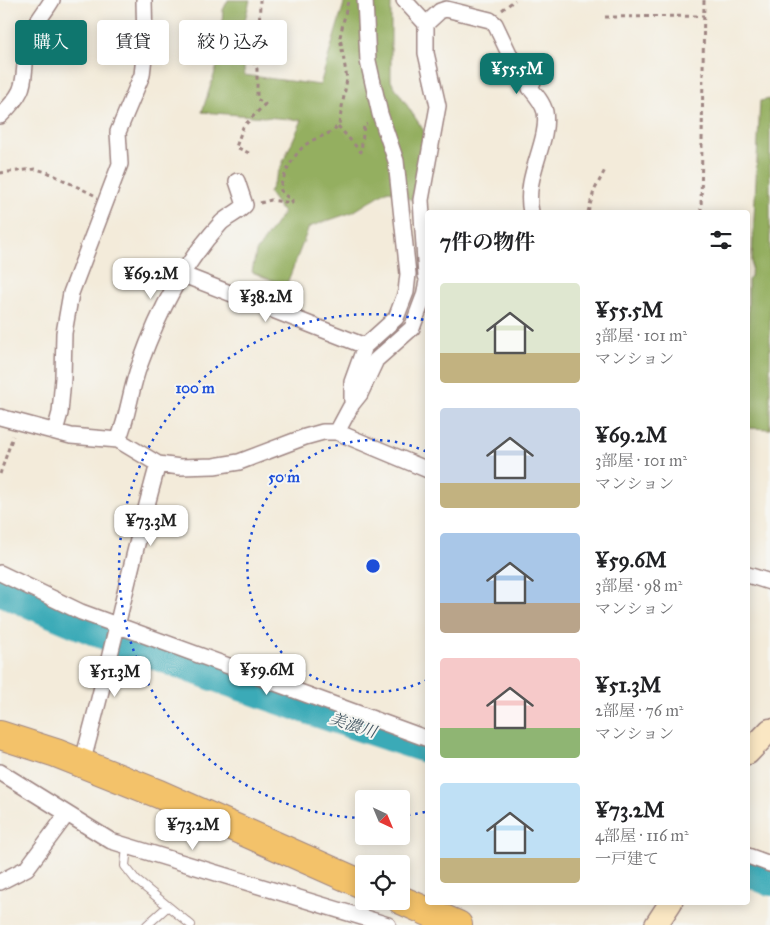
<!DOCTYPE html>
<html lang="ja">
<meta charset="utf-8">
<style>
:root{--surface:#fff;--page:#f2f2f2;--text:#202124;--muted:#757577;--accent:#0f766e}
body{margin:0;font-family:"IM FELL Great Primer","Noto Serif JP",serif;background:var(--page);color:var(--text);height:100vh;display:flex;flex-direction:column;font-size:19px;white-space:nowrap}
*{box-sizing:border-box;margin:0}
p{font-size:16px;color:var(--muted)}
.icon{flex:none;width:28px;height:28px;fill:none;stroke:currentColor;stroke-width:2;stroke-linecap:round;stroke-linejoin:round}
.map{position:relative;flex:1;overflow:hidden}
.drawer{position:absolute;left:425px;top:210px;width:325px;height:695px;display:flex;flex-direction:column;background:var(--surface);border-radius:5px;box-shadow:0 2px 12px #0003}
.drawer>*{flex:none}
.top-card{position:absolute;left:15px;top:20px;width:335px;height:45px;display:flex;gap:10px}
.needle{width:32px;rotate:136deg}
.buttons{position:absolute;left:355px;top:790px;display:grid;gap:10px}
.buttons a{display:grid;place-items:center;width:55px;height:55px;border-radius:5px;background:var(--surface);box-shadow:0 2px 12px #0003;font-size:25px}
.price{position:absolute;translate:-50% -42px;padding:0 11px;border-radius:10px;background:#fff;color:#222;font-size:16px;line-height:32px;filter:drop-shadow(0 1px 2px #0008)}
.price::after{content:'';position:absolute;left:50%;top:30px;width:15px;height:11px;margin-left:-8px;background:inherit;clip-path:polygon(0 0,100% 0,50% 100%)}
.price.current{background:var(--accent);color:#fff}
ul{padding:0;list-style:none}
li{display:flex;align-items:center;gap:15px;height:125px;padding:0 15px}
li span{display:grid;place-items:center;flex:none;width:140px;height:100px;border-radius:5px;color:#555}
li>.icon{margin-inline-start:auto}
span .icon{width:60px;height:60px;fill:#fffc;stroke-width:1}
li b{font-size:21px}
h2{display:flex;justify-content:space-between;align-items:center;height:60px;padding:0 15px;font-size:21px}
.chip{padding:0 18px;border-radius:5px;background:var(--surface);box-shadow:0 2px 12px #0003;font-size:18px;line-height:45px}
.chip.current{background:var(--accent);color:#fff}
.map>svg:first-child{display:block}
.forest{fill:#94af60;stroke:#6f6746}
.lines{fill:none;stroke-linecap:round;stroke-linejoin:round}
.river{stroke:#3aaab7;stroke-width:30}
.lane-casing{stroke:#9e8582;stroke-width:10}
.street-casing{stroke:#9e8582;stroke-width:18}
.secondary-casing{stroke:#9e8582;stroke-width:25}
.highway-casing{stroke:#9e8582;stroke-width:30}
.path{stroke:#9e8582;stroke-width:3;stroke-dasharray:4 4;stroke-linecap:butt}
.lane{stroke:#fff;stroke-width:8}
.street{stroke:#fff;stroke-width:15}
.secondary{stroke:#fae7c3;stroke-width:22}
.highway{stroke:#f3c26a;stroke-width:28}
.ring{fill:none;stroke:#1d4ed8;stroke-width:2.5;stroke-dasharray:2.5 5}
.labels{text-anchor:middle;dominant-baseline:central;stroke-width:4;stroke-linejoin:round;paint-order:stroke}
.water-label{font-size:16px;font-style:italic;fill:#445763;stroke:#f6f6f2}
.centre{fill:#1d4ed8;stroke:#f6f6f2;stroke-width:2.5}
.ring-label{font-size:15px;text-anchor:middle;font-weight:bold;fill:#1d4ed8;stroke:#f6f6f2;stroke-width:4;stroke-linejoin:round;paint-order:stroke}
</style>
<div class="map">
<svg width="770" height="925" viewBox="0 0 770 925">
<rect width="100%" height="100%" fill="#f6f6f2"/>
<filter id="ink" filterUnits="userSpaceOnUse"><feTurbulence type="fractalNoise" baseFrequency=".02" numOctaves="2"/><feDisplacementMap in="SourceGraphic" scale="10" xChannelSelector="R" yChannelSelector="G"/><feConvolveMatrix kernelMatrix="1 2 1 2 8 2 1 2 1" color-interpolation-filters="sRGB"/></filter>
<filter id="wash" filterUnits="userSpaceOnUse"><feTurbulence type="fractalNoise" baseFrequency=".0096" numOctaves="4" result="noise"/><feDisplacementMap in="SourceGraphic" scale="20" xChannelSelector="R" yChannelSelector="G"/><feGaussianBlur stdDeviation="1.12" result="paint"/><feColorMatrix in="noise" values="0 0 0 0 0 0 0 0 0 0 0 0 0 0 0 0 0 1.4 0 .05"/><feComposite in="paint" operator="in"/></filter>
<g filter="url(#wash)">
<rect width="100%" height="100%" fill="#f3ebda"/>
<path class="forest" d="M228 0H250L245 20 244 75 320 85 345 0H391V81L424 131 412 200 388 190 353 212 309 227 286 286 252 272 256 252 283 213 269 193 302 120 202 112 219 60 223 10Z
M770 99V429L748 428V280L751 277 760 101Z"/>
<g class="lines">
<path class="river" d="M0 590C138 653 283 702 428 749
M748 872 770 881"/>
</g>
</g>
<g filter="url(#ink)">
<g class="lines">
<g class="lane-casing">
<path id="lane" d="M127 846 125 866 136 880 191 925
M147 925 167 907"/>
</g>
<g class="street-casing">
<path id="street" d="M404 0 426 24V53L438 106 421 200 426 276
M426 24 440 11 446 9 490 20 495 24 515 66C522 69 529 65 536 68L537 73 530 88C536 95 543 103 545 112 550 142 523 176 531 212
M0 116C32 85 20 82 28 44 31 27 44 14 52 0
M181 274 365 346
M352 404 360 394 376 360 412 328 424 296 428 276
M0 417 71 436 118 440 158 464 180 467 214 466 239 462 305 437 323 432H337L428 470
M55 431 60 413 63 378 64 333 71 293 120 164 118 132 142 75 145 48 144 0
M337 432 352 404V382L365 346 396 318 406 292 408 274 396 161 380 114 368 61 365 0
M118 440C129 415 130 389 140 364 159 311 183 264 221 223 228 216 238 213 245 205L237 181
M0 573 81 612 428 739
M748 575 770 582
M82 763C110 664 130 563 158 464
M0 772 111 841 388 925
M748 856 770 864
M0 882 27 868 67 814"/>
</g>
<g class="secondary-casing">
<path id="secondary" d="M748 753 770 730
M656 925 671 902"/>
</g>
<g class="highway-casing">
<path id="highway" d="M0 735 56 753 159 794 364 885
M401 900 458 925"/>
</g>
<path class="path" d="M502 10 515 0
M605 17 704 16
M338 126 361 152 364 125 367 124
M249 153 236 147 243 127 265 104 257 99V69L253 61 252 50 259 39 260 0
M0 173 35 169 47 172 94 195
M260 203 271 200 292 203V200L282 193 280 188C285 172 296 148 313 140 323 135 332 134 339 124L347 79 340 37 348 1
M588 212 594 191 605 170
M701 212 704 0
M0 474 13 436"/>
<use href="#lane" class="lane"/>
<use href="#street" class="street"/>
<use href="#secondary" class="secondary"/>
<use href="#highway" class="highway"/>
</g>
</g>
<g class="ring">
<path d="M427 680A126 126 0 1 1 427 452"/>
<path d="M425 812A252 252 0 0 1 402 816M362 818A252 252 0 1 1 425 320"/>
</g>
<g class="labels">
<g class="water-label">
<text transform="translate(353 725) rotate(18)">美濃川</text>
</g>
</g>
<circle cx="373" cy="566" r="8" class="centre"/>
<g class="ring-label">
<text x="195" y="393">100 m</text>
<text x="284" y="482">50 m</text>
</g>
</svg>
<div class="buttons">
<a><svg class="needle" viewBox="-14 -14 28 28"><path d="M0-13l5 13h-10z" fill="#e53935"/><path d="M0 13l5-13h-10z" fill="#757577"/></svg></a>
<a><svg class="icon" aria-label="locate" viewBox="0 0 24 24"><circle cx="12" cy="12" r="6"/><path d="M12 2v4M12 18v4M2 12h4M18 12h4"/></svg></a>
</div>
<b class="price current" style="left:517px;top:95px">¥55.5M</b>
<b class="price" style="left:151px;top:300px">¥69.2M</b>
<b class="price" style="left:266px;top:323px">¥38.2M</b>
<b class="price" style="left:151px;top:547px">¥73.3M</b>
<b class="price" style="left:267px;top:696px">¥59.6M</b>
<b class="price" style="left:115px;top:698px">¥51.3M</b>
<b class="price" style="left:193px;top:851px">¥73.2M</b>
<div class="top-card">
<a class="chip current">購入</a>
<a class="chip">賃貸</a>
<a class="chip">絞り込み</a>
</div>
<section class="drawer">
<h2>7件の物件<svg class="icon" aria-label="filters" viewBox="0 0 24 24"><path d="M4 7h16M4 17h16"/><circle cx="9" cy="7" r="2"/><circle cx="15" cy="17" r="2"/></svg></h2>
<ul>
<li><span style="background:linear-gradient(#dfe7d0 70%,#c2b280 0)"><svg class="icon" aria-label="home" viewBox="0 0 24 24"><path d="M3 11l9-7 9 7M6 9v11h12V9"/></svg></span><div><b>¥55.5M</b><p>3部屋 · 101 m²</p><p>マンション</p></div></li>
<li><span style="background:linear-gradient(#c9d6e8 75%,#c2b280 0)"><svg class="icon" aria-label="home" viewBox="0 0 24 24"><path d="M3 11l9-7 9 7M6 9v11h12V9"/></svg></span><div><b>¥69.2M</b><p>3部屋 · 101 m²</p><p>マンション</p></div></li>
<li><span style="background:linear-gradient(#a9c7e8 70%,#b9a48a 0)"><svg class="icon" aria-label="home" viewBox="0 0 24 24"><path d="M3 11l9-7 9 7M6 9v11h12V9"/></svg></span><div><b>¥59.6M</b><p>3部屋 · 98 m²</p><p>マンション</p></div></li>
<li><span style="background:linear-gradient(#f6c9c9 70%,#8fb573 0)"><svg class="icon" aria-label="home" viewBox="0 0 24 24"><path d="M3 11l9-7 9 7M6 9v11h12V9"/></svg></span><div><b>¥51.3M</b><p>2部屋 · 76 m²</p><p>マンション</p></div></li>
<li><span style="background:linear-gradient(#bfe0f5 75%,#c2b280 0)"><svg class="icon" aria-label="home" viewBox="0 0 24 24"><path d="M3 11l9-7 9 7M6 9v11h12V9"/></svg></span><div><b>¥73.2M</b><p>4部屋 · 116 m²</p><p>一戸建て</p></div></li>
</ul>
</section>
</div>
